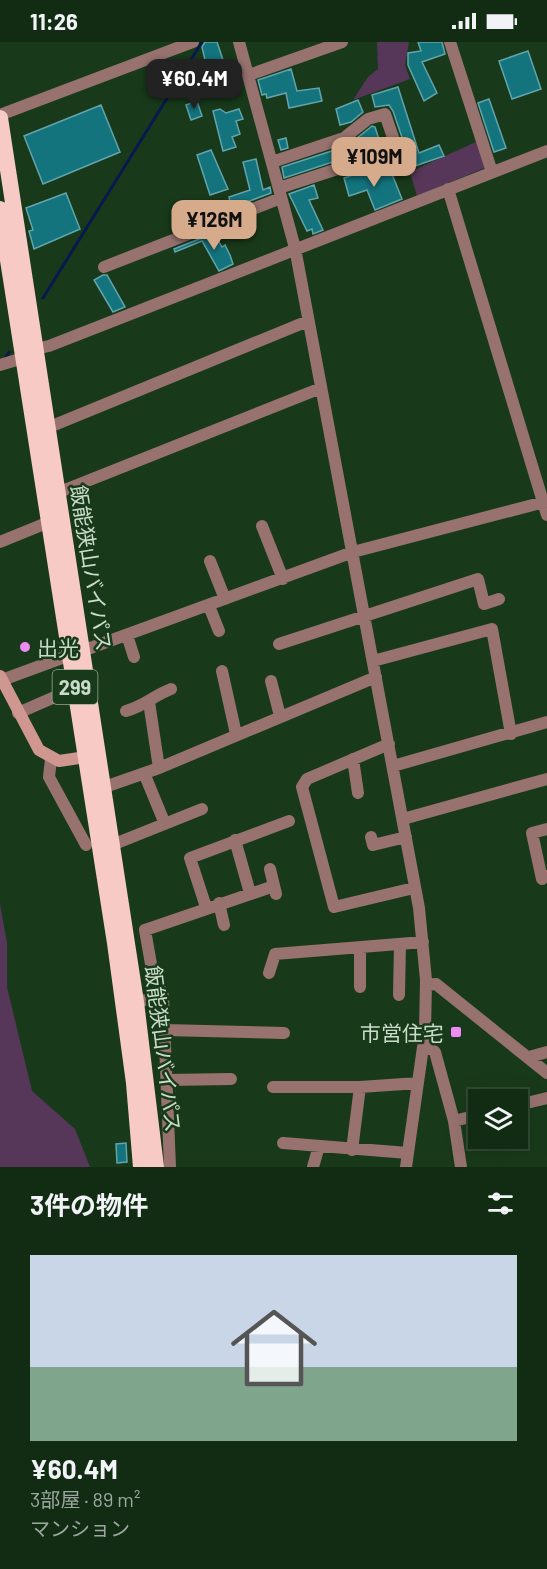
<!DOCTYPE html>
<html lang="ja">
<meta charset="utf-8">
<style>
:root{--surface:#122c14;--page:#1f3822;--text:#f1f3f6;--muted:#9ca7a0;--line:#314834;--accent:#d6ab8b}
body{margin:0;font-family:Barlow,"Noto Sans JP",sans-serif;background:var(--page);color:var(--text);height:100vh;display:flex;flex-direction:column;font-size:22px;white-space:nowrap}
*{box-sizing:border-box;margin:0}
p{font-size:20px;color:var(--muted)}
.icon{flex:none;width:33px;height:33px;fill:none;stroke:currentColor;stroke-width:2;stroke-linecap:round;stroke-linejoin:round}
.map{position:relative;height:1125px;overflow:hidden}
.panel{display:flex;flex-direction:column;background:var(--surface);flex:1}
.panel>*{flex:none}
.fabs{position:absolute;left:468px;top:1047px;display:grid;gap:12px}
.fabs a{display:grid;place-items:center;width:60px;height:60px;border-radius:0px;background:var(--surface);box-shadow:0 6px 24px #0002,0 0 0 2px var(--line);font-size:30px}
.price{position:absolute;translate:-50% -51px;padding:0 14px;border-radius:12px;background:var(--accent);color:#111;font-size:20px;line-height:39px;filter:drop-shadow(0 2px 3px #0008)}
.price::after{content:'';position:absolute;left:50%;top:36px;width:18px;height:14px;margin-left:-9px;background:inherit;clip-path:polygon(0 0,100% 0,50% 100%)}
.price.selected{background:#222;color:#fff}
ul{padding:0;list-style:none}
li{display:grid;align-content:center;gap:12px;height:318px;padding:0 30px}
li span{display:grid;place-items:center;height:186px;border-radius:0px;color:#555}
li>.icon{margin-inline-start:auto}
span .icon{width:108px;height:108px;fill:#fffc;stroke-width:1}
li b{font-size:26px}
h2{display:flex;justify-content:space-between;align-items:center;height:72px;padding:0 30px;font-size:26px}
.status{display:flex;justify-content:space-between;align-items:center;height:42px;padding:0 30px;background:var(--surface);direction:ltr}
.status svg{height:16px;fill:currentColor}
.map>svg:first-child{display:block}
.green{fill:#573759}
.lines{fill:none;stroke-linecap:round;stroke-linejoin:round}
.stream{stroke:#081950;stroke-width:3}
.building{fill:#13747d;stroke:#63a4ac;stroke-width:1.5}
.minor{stroke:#97726f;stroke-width:12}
.secondary{stroke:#d09791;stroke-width:12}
.trunk{stroke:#f8cac5;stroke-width:16}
.poi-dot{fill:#f08bf6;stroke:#183a1a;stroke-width:2}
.labels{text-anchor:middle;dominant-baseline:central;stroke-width:5;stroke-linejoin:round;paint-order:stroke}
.shield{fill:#183a1a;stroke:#94ab94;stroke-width:1.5}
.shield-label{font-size:20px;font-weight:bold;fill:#c9dcc9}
.street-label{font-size:21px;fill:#c9dcc9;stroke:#183a1a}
.poi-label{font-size:21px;fill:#c9dcc9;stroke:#183a1a;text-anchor:start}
</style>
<div class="status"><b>11:26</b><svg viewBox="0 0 49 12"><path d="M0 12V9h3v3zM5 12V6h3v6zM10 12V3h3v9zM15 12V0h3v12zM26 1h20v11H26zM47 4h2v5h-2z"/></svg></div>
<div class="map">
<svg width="547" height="1125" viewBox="0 0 547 1125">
<rect width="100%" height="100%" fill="#183a1a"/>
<path class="green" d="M377 0H409L405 23 410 37 353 58 368 35 378 27Z
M478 99 487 125 417 154 410 130Z
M0 862 7 901V945L32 1049 75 1087 90 1125H0Z"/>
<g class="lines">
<path class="stream" d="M43 256 202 0
M4 318 9 310"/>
</g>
<path class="building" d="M205 0H217L227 30 205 38 201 24 206 22 202 5Z
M418 0H442L445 12 422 20 437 51 424 59 408 23V11L421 9Z
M528 9 541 47 512 57 499 19Z
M291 27 297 49 319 46 322 59 289 66 286 51 267 56 266 52 262 53 258 38Z
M398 45 419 111 439 103 444 114 409 126 408 113 393 69 389 63 375 65 372 53Z
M489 57 506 106 494 110 478 61Z
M358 58 363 70 351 80 340 83 336 67Z
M197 59 202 74 191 78 186 63Z
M101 63 120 110 43 142 24 94Z
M220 67 226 71 239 67 243 77 236 79 240 92 232 95 236 105 223 109 213 69Z
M372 84 375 85 384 113 373 115 362 111 370 109 364 107 348 110V115L284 136 282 125 347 104Z
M286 96 288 106 281 108 278 98Z
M211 108 228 147 210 153 197 113Z
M256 117 263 148 270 145 271 151 239 163 231 164 229 155 250 148 243 120Z
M364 129 373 133 392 132 402 157 375 168 367 148 349 154 344 136Z
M314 143 318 156 309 158 323 188 313 192 312 187 307 189 289 152Z
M66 151 80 187 34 207 29 189 33 188 26 166Z
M214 191 222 205 225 203 230 213 233 222 219 229 202 199 175 210 174 207Z
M103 233H107L125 265 113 270 94 238Z
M126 1101 127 1120 117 1121 116 1102Z"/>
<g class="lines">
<path class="minor" d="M239 0 295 206 419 866 426 938 425 991 406 1125
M450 0 492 130
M249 33 342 0
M0 73 193 0
M272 120 344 96 368 77 385 72 400 116 374 125 362 119 279 146
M448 147 547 473
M104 225 281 156
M35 307 49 304 547 109
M0 323 23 316
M47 386 308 279
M57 451 321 346
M262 484 283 537
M0 500 49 480
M210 519 225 557
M209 564 219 589
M127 593 134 615
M279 602 478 537 484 562 499 557
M82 609 353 510 544 460
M373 619 492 587 511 692
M222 629 236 692
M2 638 70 613
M271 639 280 674
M149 660 159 726
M126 669C146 663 153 654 171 647
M18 671 57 654
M389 702 307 737 302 745 334 865 414 846
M51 717 49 735 86 803
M353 717 358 751
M393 724 547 680
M144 731 165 782
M102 746 159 726 376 635
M403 777 547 737
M547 787 532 791 542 837 547 834
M371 795 373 803 406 795
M235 798 250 851
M112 803 202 767
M270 827 276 852
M219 861 224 883
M206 865 190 816 289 779
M269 931 275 912 423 900
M426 943 436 942 547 1031
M360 945V905
M399 953 400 902
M136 960 163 954
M165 988 284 991
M423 1001 435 1010 454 1079 461 1125
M529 1015 547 1010
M167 1038 231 1037
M273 1045H360L418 1041
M518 1063 547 1056
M454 1079 478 1073
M283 1101 408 1111
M352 1108 360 1045
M170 1125 163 954 151 922 145 888 274 844
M313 1125 319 1104"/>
<path class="secondary" d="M0 634 39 708 59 719 93 714"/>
<path class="trunk" d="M0 76 136 960 156 1125
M0 167 115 901 134 1041 141 1125"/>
</g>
<g class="poi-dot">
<circle cx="25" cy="605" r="6"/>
<rect x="450" y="984" width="12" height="12" rx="3"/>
</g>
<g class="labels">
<rect class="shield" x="52.5" y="628" width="45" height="34" rx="4.5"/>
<g class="shield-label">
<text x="75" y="645">299</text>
</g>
<g class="street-label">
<text transform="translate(92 526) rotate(81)">飯能狭山バイパス</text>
<text transform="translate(164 1007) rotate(83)">飯能狭山バイパス</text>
</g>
<g class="poi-label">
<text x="37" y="605">出光</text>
<text x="444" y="990" text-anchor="end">市営住宅</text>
</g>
</g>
</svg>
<div class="fabs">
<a><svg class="icon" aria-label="layers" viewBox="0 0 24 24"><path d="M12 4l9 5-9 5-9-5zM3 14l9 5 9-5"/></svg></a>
</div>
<b class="price selected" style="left:194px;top:68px">¥60.4M</b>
<b class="price" style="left:374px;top:146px">¥109M</b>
<b class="price" style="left:214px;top:209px">¥126M</b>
</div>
<section class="panel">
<h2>3件の物件<svg class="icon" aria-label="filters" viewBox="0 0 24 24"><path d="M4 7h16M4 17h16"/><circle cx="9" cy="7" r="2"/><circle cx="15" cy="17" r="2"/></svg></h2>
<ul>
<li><span style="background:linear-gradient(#c9d6e8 60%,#7fa58c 0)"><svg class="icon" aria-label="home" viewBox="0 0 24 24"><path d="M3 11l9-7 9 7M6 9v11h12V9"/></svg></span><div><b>¥60.4M</b><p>3部屋 · 89 m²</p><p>マンション</p></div></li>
</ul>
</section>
